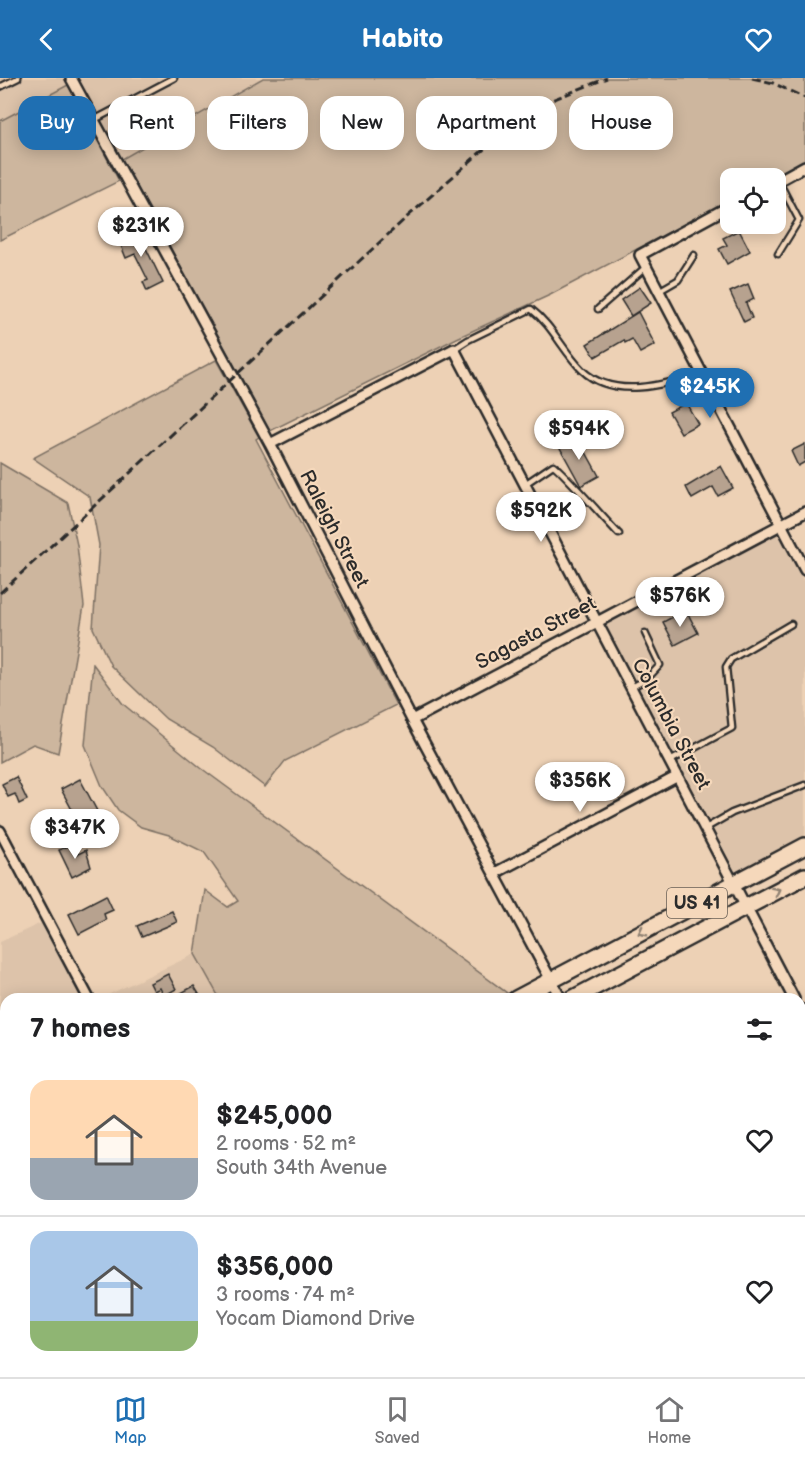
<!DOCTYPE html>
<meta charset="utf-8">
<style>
:root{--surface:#fff;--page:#f6f6f6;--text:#202124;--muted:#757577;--line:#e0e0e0;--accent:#1f6fb2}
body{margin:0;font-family:"Balsamiq Sans",sans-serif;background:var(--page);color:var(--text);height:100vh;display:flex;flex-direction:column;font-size:22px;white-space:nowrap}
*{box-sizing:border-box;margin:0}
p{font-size:20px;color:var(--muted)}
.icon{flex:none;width:33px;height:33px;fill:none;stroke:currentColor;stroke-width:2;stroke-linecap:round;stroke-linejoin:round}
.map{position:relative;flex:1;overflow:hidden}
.panel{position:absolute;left:0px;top:915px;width:806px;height:384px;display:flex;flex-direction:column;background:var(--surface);border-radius:18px 18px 0 0;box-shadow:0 3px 15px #0003}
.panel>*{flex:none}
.banner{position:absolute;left:18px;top:18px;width:770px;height:54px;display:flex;gap:12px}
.buttons{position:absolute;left:720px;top:90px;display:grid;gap:12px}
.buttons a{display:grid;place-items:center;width:66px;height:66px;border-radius:12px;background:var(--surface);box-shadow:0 3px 15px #0003;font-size:30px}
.price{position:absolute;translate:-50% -51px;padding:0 14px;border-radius:21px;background:#fff;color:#222;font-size:20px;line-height:39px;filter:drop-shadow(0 2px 3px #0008)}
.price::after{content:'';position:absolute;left:50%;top:36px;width:18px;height:14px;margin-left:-9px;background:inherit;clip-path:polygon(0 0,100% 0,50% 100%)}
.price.on{background:var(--accent);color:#fff}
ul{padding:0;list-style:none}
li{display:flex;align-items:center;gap:18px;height:150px;padding:0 30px}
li+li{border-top:2px solid var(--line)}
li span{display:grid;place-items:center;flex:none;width:168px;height:120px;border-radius:18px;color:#555}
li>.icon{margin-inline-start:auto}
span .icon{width:72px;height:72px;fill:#fffc;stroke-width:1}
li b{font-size:26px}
h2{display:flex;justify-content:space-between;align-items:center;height:72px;padding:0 30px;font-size:26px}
.tag{padding:0 21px;border-radius:18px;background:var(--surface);box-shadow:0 3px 15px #0003;font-size:21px;line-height:54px}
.tag.on{background:var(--accent);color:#fff}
header{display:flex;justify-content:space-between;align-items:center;height:78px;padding:0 30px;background:var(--accent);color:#fff;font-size:27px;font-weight:800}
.menu{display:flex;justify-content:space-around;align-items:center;height:84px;border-top:2px solid var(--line);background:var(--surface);font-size:16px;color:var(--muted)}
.menu a{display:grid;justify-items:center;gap:3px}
.menu .on{color:var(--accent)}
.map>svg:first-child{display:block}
.built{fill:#ddc3aa}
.green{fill:#cdb69e;stroke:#7c7064;stroke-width:1.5}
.building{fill:#b7a28f;stroke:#2b2b2b;stroke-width:1.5}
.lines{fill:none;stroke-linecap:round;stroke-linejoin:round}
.lane-casing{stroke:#2b2b2b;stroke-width:9}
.street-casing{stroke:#2b2b2b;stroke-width:14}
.primary-casing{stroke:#2b2b2b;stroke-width:20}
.lane{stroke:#f5d8bb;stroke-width:4.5}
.street{stroke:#f5d8bb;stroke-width:9}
.primary{stroke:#f5d8bb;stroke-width:15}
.rail{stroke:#2b2b2b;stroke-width:3;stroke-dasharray:9 4.5;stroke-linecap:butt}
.oneway{stroke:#908273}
.labels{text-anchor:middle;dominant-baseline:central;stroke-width:4.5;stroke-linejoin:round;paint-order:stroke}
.shield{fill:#f5d8bb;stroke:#685f56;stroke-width:1.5}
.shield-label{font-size:18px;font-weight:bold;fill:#2b2b2b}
.street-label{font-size:20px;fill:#2b2b2b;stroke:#f5d8bb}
</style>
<header><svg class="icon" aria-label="back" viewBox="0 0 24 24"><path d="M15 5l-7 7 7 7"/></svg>Habito<svg class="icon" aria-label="heart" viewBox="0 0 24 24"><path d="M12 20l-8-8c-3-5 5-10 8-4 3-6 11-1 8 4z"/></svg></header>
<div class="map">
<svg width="805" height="1299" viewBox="0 0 805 1299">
<rect width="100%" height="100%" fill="#edd1b5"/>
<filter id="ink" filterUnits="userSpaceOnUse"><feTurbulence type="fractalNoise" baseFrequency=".0167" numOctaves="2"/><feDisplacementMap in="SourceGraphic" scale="12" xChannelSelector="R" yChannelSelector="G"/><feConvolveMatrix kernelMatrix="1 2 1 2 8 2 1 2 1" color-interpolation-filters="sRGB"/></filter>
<g filter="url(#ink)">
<path class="built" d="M0 0H64L68 7 0 43Z
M78 0H263L122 81Z
M777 455 805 505V758L736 794 605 544Z
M41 845 82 921H6V1177L0 1180V864Z
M195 876 220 921H99Z
M6 1238V1293H90L94 1299H0V1241Z
M805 1248V1299H725V1293H800V1251Z
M105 1293H309L312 1299H108Z
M323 1293H679V1299H326Z"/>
<path class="green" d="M263 0H805V82L770 100H730V122L550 217 457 260 270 353 122 81Z
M68 7 119 103 0 162V43Z
M216 282 259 359 256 361 396 627 285 683 265 709 213 669 166 641 111 588 93 550 99 467 90 419 33 380Z
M0 385 68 425 77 467 84 528 58 675 33 666 0 684Z
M93 586 123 626 201 690 507 915 496 921H220L195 876 205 812 228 829 238 823 204 774 169 757 141 749 118 732 102 708 85 667Z"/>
<path class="building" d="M137 152 163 205 147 213 143 204 148 202 135 176 126 180 118 160Z
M739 152 750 173 727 186 719 171 727 167 723 160Z
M748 206 754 221 746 225 752 240 744 244 730 214Z
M640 209 651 225 631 238 621 222Z
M638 234 655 267 640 275 632 261 625 265 624 262 595 279 587 266Z
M686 325 698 346 681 355 669 334Z
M577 358 599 398 581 408 559 368Z
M805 366V384L798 388 791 373Z
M721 388 733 410 718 418 713 409 692 421 686 409Z
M686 532 698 555 675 567 663 544Z
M16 699 27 722 19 726 15 716 8 719 2 706Z
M80 701 97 733 78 743 61 711Z
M73 765 78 776 86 772 91 789 72 799 59 772Z
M106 817 113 832 104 836 106 842 79 856 69 836Z
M172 833 177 844 142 859 137 848Z
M168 896 176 911 164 918 160 910 154 913 150 905Z
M194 908 202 921H184L181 915Z"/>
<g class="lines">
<g class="lane-casing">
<path id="lane" d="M0 9 18 0
M94 42 174 0
M778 102 799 142 778 176
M659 213 678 202 694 177
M598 231 646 189
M454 271 468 262 531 231C552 247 563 273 582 292 613 322 665 307 701 295
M525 406 553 387C559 389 609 446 619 456
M632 609 647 601 660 587 645 555
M670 683 732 650 726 589 731 581 791 546
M706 750 732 735 805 707
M460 1293 461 1299
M605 1293 607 1299
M650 1293 652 1299
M328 1299 337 1294 339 1299"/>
</g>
<g class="street-casing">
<path id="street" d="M71 0 270 366 412 642 561 921
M776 104 805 88
M730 128 640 177 805 492
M270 366 454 271 794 921
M412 642 805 434
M0 753 89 921
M495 795 678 698
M800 931 805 942
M0 1203 6 1215
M97 1293 100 1299
M316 1293 319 1299"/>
</g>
<g class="primary-casing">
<path id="primary" d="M516 921 805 768
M572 921 805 798
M0 1194 6 1190
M0 1223 6 1220"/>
</g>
<use href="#lane" class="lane"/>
<use href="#street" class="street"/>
<use href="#primary" class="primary"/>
<path class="rail" d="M752 0 773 5 805 20
M0 515 406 140 516 43 542 26 607 0"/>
</g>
<defs><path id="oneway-chevron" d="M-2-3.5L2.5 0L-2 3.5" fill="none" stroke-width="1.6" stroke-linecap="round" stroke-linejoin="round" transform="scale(1.5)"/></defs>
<g class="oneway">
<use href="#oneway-chevron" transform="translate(776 813) rotate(-28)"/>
<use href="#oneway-chevron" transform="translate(642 854) rotate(152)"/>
</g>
</g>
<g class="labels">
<rect class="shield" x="667" y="810" width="60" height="30" rx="4.5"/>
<g class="shield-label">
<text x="697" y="825">US 41</text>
</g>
<g class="street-label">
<text transform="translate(334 451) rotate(63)">Raleigh Street</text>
<text transform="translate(536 555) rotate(-28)">Sagasta Street</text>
<text transform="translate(671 646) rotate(62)">Columbia Street</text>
</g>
</g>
</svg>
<div class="buttons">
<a><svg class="icon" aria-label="locate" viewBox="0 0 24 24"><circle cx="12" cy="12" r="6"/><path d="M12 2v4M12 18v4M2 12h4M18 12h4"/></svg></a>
</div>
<b class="price" style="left:141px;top:180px">$231K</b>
<b class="price on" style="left:710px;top:341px">$245K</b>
<b class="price" style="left:579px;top:383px">$594K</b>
<b class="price" style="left:541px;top:465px">$592K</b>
<b class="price" style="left:680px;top:550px">$576K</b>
<b class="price" style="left:580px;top:735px">$356K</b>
<b class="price" style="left:75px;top:782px">$347K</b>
<div class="banner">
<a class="tag on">Buy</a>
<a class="tag">Rent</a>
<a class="tag">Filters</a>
<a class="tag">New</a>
<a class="tag">Apartment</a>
<a class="tag">House</a>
</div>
<section class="panel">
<h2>7 homes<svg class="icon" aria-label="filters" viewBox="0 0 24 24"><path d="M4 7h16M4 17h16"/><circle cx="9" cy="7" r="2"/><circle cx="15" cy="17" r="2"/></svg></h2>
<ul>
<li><span style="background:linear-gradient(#ffd9b3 65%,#9aa5b1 0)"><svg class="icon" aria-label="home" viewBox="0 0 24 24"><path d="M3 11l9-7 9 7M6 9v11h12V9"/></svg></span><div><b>$245,000</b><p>2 rooms · 52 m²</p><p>South 34th Avenue</p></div><svg class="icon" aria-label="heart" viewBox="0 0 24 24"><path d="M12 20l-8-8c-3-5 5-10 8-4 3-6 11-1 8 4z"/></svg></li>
<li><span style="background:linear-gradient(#a9c7e8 75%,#8fb573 0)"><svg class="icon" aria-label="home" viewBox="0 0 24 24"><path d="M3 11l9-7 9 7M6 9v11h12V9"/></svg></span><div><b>$356,000</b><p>3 rooms · 74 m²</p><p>Yocam Diamond Drive</p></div><svg class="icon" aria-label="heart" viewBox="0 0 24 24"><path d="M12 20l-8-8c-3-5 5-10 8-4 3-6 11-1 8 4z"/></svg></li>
</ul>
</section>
</div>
<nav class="menu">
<a class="on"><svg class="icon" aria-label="map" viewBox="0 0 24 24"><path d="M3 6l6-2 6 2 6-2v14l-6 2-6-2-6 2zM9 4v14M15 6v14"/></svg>Map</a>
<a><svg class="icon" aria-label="saved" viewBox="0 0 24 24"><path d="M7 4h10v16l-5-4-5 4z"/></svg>Saved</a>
<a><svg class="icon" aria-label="home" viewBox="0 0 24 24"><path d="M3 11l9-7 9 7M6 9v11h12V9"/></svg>Home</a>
</nav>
